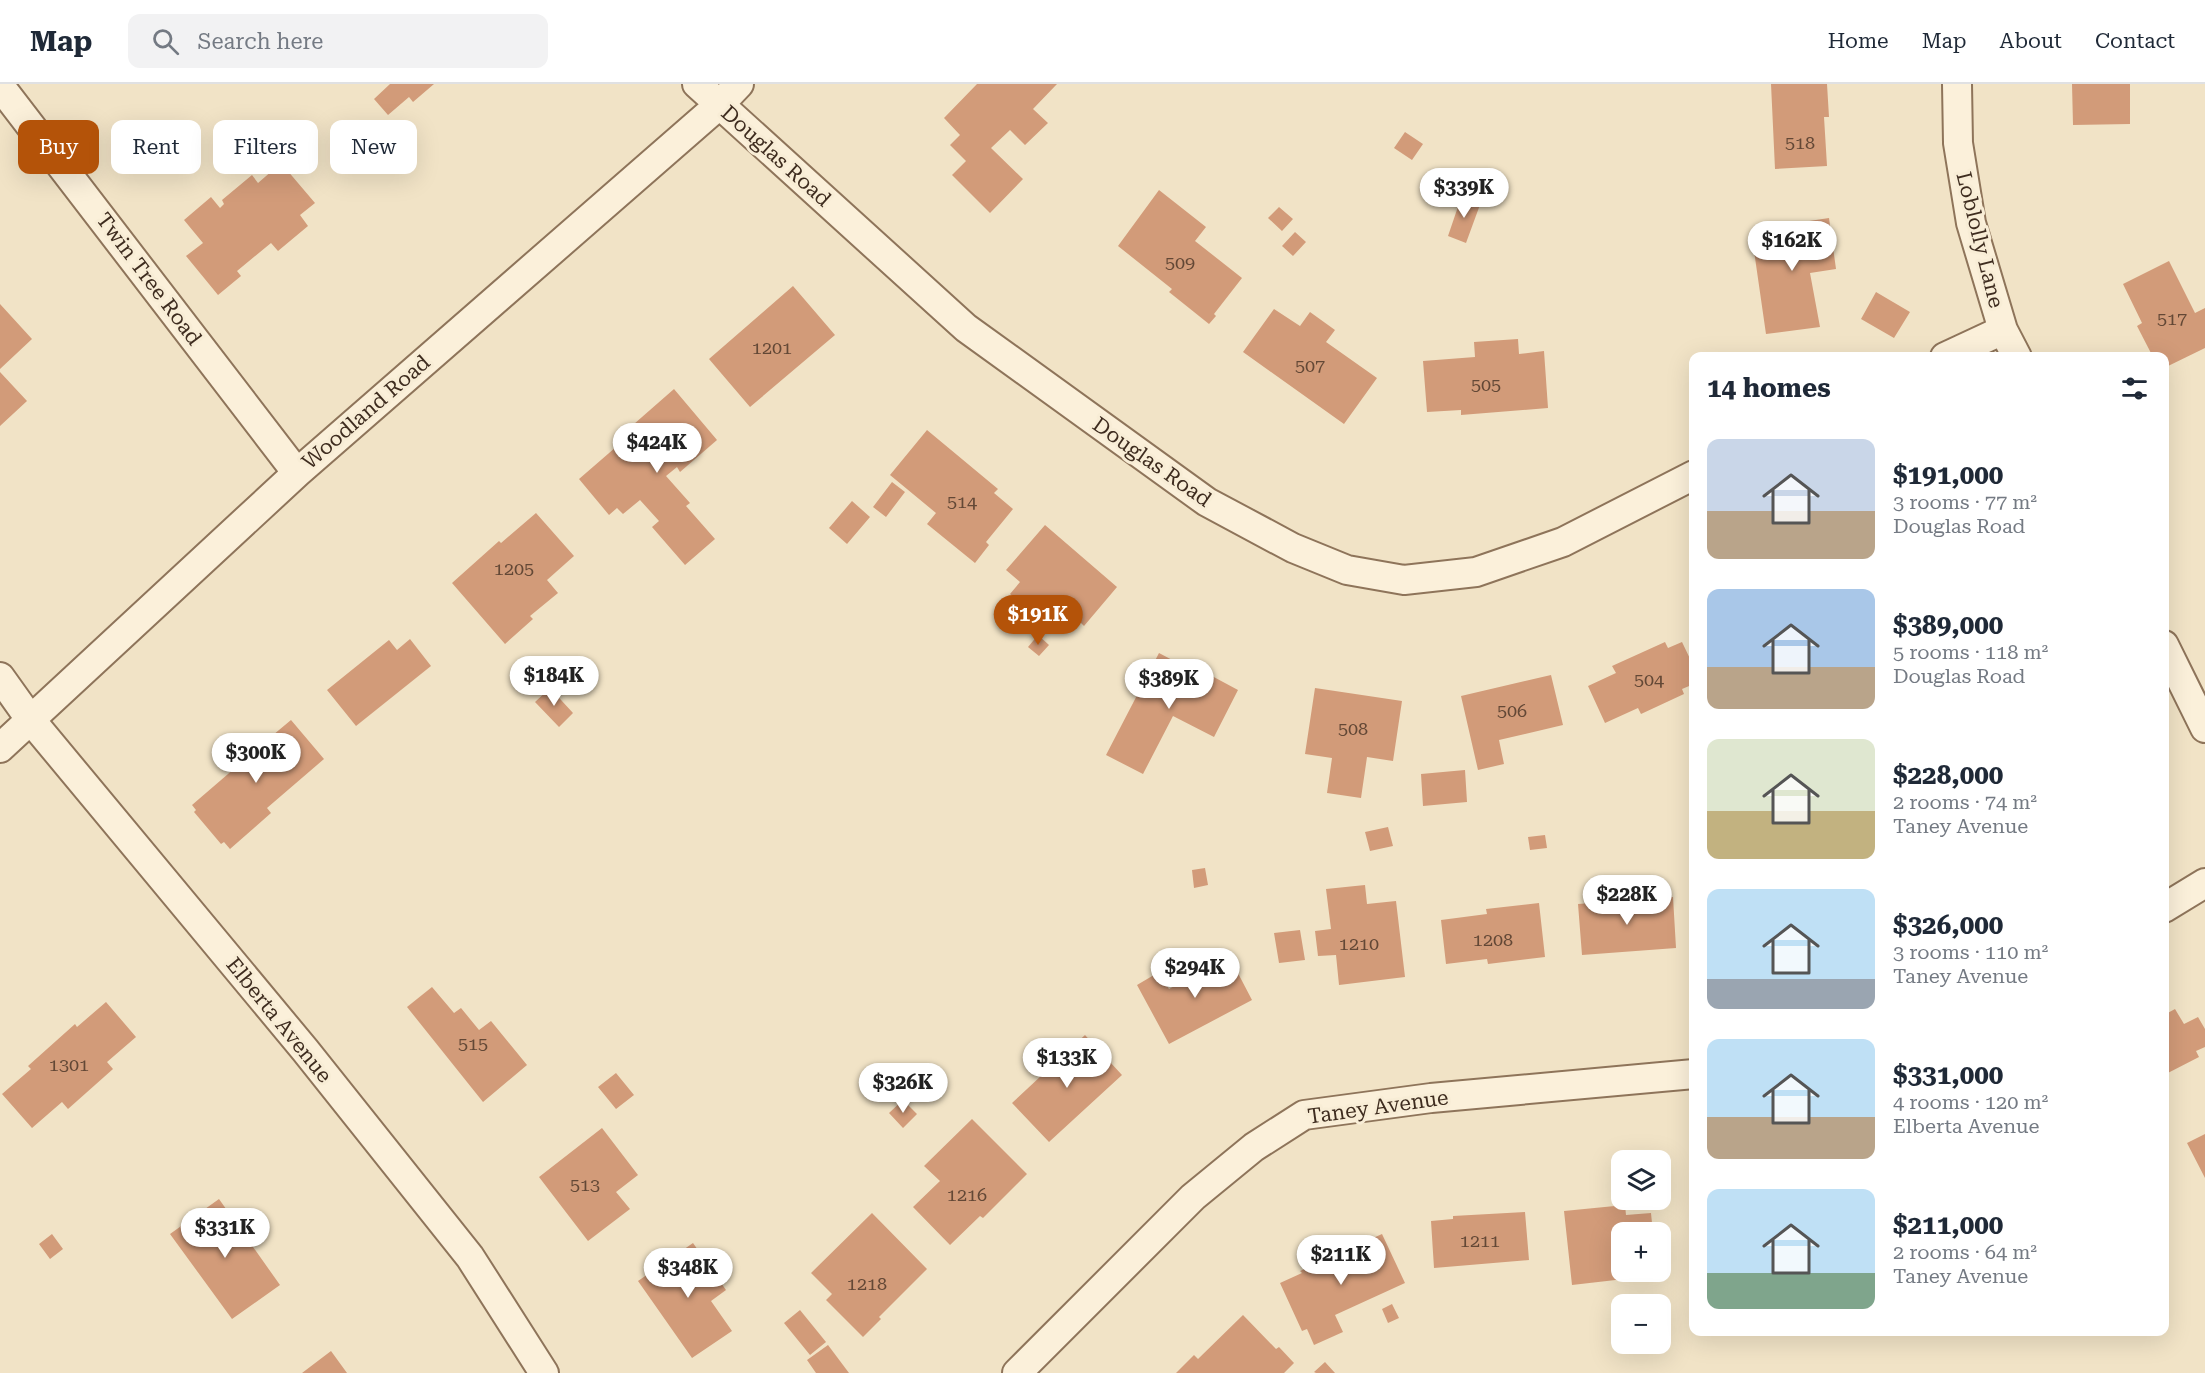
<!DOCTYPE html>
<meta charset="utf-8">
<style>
:root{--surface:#fff;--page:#f2f2f3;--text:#1f2937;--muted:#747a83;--line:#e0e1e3;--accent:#b45309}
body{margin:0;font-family:"Roboto Serif",serif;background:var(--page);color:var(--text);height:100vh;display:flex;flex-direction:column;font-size:22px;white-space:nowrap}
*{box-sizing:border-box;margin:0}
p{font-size:20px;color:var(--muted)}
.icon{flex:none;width:33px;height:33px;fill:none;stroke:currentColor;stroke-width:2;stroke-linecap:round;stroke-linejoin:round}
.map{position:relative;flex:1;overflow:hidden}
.sheet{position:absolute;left:1689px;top:268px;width:480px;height:984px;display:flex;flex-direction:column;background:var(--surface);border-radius:12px;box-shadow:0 6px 24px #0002}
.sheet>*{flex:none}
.banner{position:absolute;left:18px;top:36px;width:570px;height:54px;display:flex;gap:12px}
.controls{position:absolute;left:1611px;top:1066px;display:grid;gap:12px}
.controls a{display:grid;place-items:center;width:60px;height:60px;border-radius:12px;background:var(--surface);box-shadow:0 6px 24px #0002;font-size:30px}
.price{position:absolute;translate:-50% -51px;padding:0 14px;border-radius:21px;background:#fff;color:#222;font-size:20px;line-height:39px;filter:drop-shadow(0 2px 3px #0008)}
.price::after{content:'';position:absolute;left:50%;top:36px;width:18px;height:14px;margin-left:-9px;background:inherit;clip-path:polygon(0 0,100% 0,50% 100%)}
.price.on{background:var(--accent);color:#fff}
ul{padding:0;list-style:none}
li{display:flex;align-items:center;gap:18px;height:150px;padding:0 18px}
li span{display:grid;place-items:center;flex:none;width:168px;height:120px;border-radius:12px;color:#555}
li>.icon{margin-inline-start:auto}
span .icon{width:72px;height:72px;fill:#fffc;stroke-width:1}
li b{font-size:26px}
h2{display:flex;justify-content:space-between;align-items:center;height:72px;padding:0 18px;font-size:26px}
.tag{padding:0 21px;border-radius:12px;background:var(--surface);box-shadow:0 6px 24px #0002;font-size:21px;line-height:54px}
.tag.on{background:var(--accent);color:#fff}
header{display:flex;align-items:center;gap:36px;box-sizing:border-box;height:84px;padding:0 30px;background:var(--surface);border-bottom:2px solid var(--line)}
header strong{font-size:28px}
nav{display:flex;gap:33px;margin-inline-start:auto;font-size:21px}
.search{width:420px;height:54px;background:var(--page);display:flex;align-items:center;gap:15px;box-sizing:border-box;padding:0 21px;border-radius:12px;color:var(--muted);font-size:22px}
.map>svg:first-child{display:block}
.building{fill:#d29b79}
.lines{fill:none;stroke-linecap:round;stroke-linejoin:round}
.street-casing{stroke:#8e745a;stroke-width:32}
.street{stroke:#fbf0da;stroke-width:28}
.labels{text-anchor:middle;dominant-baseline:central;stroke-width:6;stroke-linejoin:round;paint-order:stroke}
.number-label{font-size:18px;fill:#634836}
.street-label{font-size:21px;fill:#3e2c1f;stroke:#f8edd6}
</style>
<header>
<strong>Map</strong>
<div class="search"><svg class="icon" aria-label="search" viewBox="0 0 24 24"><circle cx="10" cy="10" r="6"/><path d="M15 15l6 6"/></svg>Search here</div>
<nav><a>Home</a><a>Map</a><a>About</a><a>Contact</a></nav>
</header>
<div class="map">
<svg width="2205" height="1289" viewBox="0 0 2205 1289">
<rect width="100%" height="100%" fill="#f1e3c6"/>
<path class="building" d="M390 0H434L413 18 409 13 388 31 374 15Z
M977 0H1057L1033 25 1048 39 1025 61 1010 46 991 64 1023 95 990 129 952 91 966 77 950 61 960 51 944 34Z
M1771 0H1827L1829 33H1824L1827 82 1775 85Z
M2072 0H2130V40L2073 41Z
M1405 48 1423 60 1412 76 1394 64Z
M281 79 315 119 300 131 308 142 278 167 271 159 237 187 241 192 218 211 186 172 203 159 184 136 211 113 220 124 224 120 222 116 252 91 258 99Z
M1441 94 1453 100 1441 121 1429 114Z
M1159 106 1206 143 1195 157 1242 194 1214 230 1216 232 1209 240 1169 208 1172 205 1118 162Z
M1462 111 1481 118 1466 159 1448 152Z
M1279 123 1293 135 1282 147 1268 134Z
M1829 134 1836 185 1810 189 1820 243 1766 250 1751 146Z
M1295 148 1306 158 1293 172 1282 162Z
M2169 177 2195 229 2205 224V264L2164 284V273H2153L2137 242 2142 239 2123 200Z
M793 202 835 251 750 323 709 275Z
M1876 208 1910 228 1894 254 1861 235Z
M0 220 32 255 0 285Z
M1274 225 1300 242 1310 228 1335 246 1326 258 1377 294 1344 340 1243 268Z
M1518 255 1519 270 1544 267 1548 324 1461 331V326L1427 328 1423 277 1475 273 1474 258Z
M0 288 27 317 0 342Z
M674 305 717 356 680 388 677 383 666 392 690 419 686 422 715 455 685 481 652 443 659 437 640 416 623 430 617 424 609 431 579 395 638 344 634 340Z
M927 346 998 405 994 409 1013 425 986 458 989 461 975 479 927 440 936 429 890 391Z
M892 398 905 408 886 433 873 423Z
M852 417 870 433 847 460 829 444Z
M536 429 574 472 547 496 558 509 530 532 533 535 505 560 452 499 499 457 501 459Z
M1045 441 1117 503 1084 542 1080 538 1073 546 1066 540 1073 531 1052 513 1035 532 1010 510 1020 498 1006 486Z
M1038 551 1049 561 1039 572 1028 563Z
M410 555 431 582 356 642 327 606 389 556 397 566Z
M1665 558 1668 564 1682 558 1694 583V600L1682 605 1684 610 1641 630 1638 624 1605 639 1588 602 1616 589 1612 582Z
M1159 569 1195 588 1197 584 1238 606 1214 653 1173 632 1143 690 1106 671Z
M1551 591 1563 641 1499 656 1504 680 1478 686 1461 612Z
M550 604 573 629 559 643 535 618Z
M1315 604 1402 617 1393 677 1367 673 1361 714 1327 709 1332 674 1305 670Z
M291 636 324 675 267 724 271 729 230 765 224 758 221 760 194 728 196 726 192 721 235 684 231 680 264 652 267 656Z
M1465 686 1467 718 1423 722 1421 690Z
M1388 743 1393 762 1370 767 1365 748Z
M1545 751 1547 764 1530 766 1528 753Z
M1205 784 1208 801 1194 804 1192 786Z
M1365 801 1367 820 1396 817 1405 893 1339 901 1336 871 1318 872 1315 847 1331 845 1326 805Z
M1673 813 1676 864 1582 871 1578 820Z
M1539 819 1545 873 1488 880 1487 875 1446 880 1441 836 1487 830 1486 825Z
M1300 846 1305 876 1279 879 1274 849Z
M1229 872 1252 916 1169 960 1137 901 1159 888 1169 905Z
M432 903 454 929 461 924 479 946 491 937 527 981 483 1018 407 923Z
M106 918 136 953 107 978 113 985 68 1025 62 1018 32 1044 2 1010 31 985 28 982 75 940 77 943Z
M2175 925 2184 940 2198 933 2205 945V963L2196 967 2199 973 2164 991V931Z
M1085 951 1122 991 1049 1058 1012 1019Z
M616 989 634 1011 616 1025 598 1003Z
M903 1016 917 1030 903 1044 889 1029Z
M972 1035 1027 1090 983 1134 980 1132 950 1161 913 1123 940 1097 924 1082Z
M602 1044 638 1091 616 1108 630 1125 588 1157 539 1093Z
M2205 1050V1094L2187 1059Z
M219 1115 280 1201 232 1235 170 1150Z
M1625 1121 1626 1131 1651 1129 1653 1149H1622V1188H1632L1633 1194 1572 1201 1564 1127Z
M1525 1128 1529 1176 1434 1184 1431 1137 1453 1135V1132Z
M872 1129 927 1185 879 1233 881 1235 863 1253 826 1216 832 1210 811 1189Z
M52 1150 63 1165 50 1175 39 1160Z
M1382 1150 1405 1199 1335 1231 1343 1248 1314 1261 1307 1245 1302 1247 1280 1199 1302 1189 1300 1187Z
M693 1159 726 1206 711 1217 732 1247 692 1274 638 1197Z
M1392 1220 1399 1234 1388 1239 1382 1225Z
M800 1226 826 1258 810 1271 784 1239Z
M1243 1231 1276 1265 1279 1263 1294 1279 1284 1289H1176L1194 1271 1198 1275Z
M828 1261 849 1289H816L807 1276Z
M331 1267 347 1289H302Z
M1325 1278 1335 1289H1316L1314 1288Z"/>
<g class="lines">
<g class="street-casing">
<path id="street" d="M697 0 966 244 1207 418 1293 464 1347 486 1404 496 1476 488 1563 458 1694 391
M1957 0 1958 59 1971 139 2003 246 2017 273
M0 2 297 389
M1945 273 2003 246
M2164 561 2205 644
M0 593 30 635 305 966 470 1173 544 1289
M0 664 297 389 719 21 739 0
M2164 824 2205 799
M1017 1289 1193 1113 1254 1063 1304 1031 1431 1014 1694 990"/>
</g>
<use href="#street" class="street"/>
</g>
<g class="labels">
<g class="number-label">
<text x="1800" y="58">518</text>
<text x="1180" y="178">509</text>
<text x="2172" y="234">517</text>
<text x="772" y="263">1201</text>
<text x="1310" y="281">507</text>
<text x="1486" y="300">505</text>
<text x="962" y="417">514</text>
<text x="514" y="484">1205</text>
<text x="1649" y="595">504</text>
<text x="1512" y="626">506</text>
<text x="1353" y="644">508</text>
<text x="1493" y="855">1208</text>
<text x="1359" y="859">1210</text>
<text x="473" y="959">515</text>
<text x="69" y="980">1301</text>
<text x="585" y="1100">513</text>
<text x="967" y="1110">1216</text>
<text x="1480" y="1156">1211</text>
<text x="867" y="1199">1218</text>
</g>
<g class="street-label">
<text transform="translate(776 72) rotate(42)">Douglas Road</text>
<text transform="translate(1980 156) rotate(76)">Loblolly Lane</text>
<text transform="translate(149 195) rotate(53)">Twin Tree Road</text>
<text transform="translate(366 328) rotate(-41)">Woodland Road</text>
<text transform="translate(1152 378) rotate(35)">Douglas Road</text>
<text transform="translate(279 936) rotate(51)">Elberta Avenue</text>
<text transform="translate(1378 1023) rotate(-8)">Taney Avenue</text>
</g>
</g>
</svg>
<div class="controls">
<a><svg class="icon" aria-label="layers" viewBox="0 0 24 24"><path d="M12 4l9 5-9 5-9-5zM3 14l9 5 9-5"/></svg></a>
<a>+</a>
<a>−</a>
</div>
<b class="price" style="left:1464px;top:135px">$339K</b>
<b class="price" style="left:1792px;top:188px">$162K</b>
<b class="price" style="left:657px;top:390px">$424K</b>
<b class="price on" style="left:1038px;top:562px">$191K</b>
<b class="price" style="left:554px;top:623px">$184K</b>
<b class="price" style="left:1169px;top:626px">$389K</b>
<b class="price" style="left:256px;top:700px">$300K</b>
<b class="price" style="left:1627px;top:842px">$228K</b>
<b class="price" style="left:1195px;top:915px">$294K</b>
<b class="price" style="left:1067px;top:1005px">$133K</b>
<b class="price" style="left:903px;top:1030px">$326K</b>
<b class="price" style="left:225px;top:1175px">$331K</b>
<b class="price" style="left:1341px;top:1202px">$211K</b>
<b class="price" style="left:688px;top:1215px">$348K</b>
<div class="banner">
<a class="tag on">Buy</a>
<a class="tag">Rent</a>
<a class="tag">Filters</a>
<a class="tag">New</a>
</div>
<section class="sheet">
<h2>14 homes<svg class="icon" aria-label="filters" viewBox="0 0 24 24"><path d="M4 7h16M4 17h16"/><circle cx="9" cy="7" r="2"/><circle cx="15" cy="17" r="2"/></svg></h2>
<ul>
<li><span style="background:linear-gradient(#c9d6e8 60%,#b9a48a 0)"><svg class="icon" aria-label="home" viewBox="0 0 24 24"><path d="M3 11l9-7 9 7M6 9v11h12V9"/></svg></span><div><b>$191,000</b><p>3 rooms · 77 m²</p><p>Douglas Road</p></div></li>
<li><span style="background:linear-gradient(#a9c7e8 65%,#b9a48a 0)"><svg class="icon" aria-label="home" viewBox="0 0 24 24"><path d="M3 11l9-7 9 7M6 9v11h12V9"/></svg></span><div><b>$389,000</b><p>5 rooms · 118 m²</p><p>Douglas Road</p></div></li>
<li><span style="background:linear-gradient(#dfe7d0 60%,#c2b280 0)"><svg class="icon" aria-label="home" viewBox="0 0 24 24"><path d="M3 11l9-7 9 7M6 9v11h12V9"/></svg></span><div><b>$228,000</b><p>2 rooms · 74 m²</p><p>Taney Avenue</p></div></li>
<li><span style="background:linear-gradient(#bfe0f5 75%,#9aa5b1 0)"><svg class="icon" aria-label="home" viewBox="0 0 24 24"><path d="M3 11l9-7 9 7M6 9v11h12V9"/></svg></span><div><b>$326,000</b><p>3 rooms · 110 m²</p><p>Taney Avenue</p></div></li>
<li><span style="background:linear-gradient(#bfe0f5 65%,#b9a48a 0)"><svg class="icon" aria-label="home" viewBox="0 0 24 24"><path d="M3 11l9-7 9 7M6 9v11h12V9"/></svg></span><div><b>$331,000</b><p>4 rooms · 120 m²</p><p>Elberta Avenue</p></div></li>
<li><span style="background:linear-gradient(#bfe0f5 70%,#7fa58c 0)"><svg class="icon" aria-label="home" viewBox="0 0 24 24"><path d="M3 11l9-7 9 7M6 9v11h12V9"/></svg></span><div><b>$211,000</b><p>2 rooms · 64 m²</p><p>Taney Avenue</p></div></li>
</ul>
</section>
</div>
